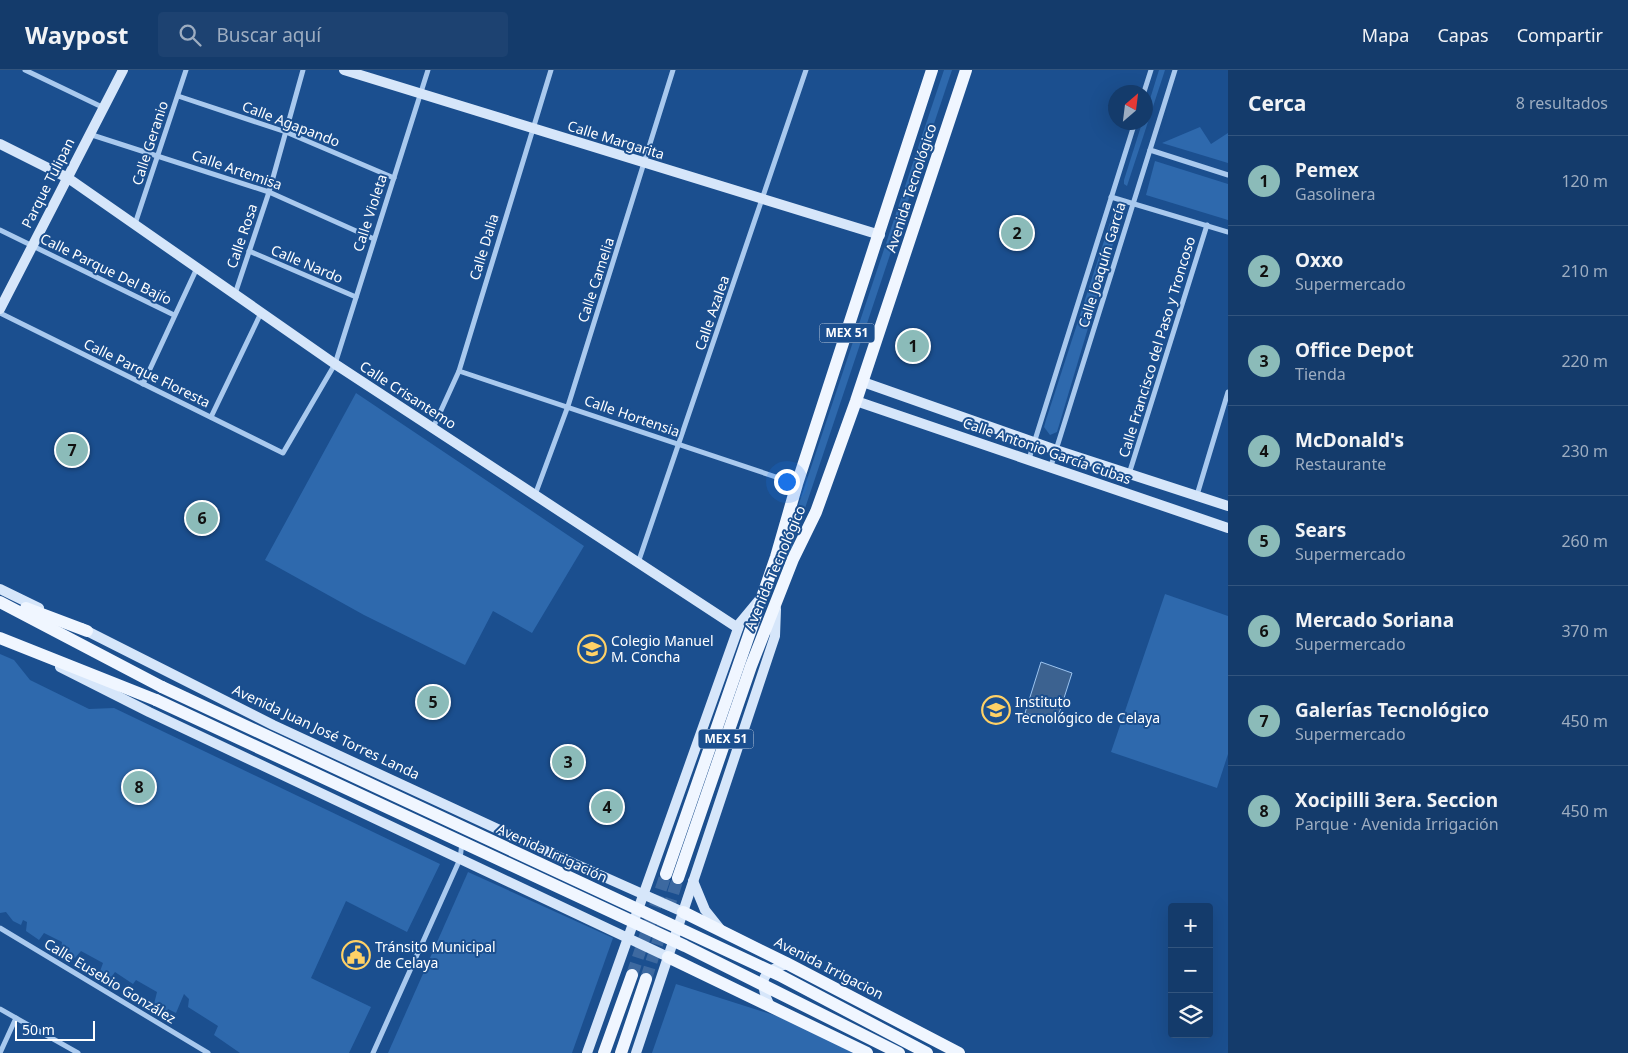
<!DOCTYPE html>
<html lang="es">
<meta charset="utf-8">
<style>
body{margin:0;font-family:"Noto Sans",sans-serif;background:#1d4271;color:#f1f3f6}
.controls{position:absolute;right:15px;bottom:15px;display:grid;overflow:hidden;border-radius:5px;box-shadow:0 5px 20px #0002}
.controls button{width:45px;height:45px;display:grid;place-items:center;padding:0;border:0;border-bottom:1px solid #33557e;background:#143b6b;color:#f1f3f6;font:25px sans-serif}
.compass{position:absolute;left:1108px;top:15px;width:45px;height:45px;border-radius:50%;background:#143b6b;box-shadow:0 5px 20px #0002;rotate:28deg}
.scale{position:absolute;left:15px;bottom:12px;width:80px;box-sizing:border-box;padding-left:5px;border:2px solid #fff;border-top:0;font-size:14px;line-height:18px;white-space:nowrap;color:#fff;-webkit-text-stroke:4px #1b4f8f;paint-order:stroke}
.you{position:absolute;left:786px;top:411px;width:18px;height:18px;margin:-12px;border:4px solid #fff;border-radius:50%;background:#1a73e8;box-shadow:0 0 0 8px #1a73e833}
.badge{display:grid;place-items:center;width:32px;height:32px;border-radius:50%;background:#8bbbb9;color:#111;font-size:16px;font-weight:700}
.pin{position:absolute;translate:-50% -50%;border:2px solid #fff;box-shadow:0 1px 5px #0006}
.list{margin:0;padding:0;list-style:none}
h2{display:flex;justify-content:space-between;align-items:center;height:65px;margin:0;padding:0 20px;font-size:21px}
h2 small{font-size:16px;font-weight:400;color:#9dadc1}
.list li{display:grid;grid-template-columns:32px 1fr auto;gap:15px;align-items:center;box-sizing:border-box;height:90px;padding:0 20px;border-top:1px solid #33557e}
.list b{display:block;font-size:19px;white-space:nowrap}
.list p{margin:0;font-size:16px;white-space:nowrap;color:#9dadc1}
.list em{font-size:16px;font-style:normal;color:#9dadc1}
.icon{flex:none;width:28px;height:28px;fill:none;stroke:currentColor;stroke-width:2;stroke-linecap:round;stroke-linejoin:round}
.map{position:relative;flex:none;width:1228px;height:983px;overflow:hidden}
header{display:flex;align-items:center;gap:30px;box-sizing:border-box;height:70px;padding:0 25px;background:#143b6b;border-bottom:1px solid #33557e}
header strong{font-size:24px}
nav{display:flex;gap:28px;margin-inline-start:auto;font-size:18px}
.search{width:350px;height:45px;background:#1d4271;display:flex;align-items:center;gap:12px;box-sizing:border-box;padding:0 18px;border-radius:5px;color:#9dadc1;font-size:19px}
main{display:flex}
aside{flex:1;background:#143b6b}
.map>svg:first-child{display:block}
.green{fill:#2e69ad}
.water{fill:#3c6290;stroke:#9cc4f0}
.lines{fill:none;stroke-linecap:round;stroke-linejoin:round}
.primary-tunnel{stroke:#3d69a0;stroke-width:12;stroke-dasharray:12 6;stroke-linecap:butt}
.street{stroke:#a9c9ee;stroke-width:5}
.secondary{stroke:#d6e6fa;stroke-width:10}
.primary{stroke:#f0f6ff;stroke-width:12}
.primary-bridge{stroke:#f0f6ff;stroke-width:12}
.labels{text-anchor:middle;stroke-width:4;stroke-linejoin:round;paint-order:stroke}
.shield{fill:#1b4f8f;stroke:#bbcadd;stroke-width:1}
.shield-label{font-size:12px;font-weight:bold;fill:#fff}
.street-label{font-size:14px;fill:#fff;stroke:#1b4f8f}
.poi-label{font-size:14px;fill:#fff;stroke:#1b4f8f;text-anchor:start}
</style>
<header>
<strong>Waypost</strong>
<div class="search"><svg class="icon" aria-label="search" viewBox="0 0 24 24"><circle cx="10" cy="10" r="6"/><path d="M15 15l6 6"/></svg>Buscar aquí</div>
<nav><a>Mapa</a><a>Capas</a><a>Compartir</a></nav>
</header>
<main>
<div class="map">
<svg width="1228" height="983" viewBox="0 0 1228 983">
<rect width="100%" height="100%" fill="#1b4f8f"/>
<g class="green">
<path d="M 944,0 L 952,0 L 788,489 L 781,487 Z"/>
<path d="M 1159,0 L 1165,0 L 1127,116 L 1124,114 L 1124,110 L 1142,53 L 1146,52 L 1146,42 Z"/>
<path d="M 1200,57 L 1211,74 L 1228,63 L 1228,93 L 1162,73 Z"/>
<path d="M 1155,91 L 1228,114 L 1228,150 L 1146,125 Z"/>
<path d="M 1115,137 L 1122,139 L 1122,144 L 1057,362 L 1050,365 L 1044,357 L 1046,350 Z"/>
<path d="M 356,323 L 584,476 L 532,563 L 493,541 L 465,595 L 364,545 L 265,490 Z"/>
<path d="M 1165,524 L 1228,546 L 1228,684 L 1217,718 L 1111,682 Z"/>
<path d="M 0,584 L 14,590 L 30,610 L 89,639 L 114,638 L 440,794 L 407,862 L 346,831 L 311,908 L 371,937 L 349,983 L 240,983 L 214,965 L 218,956 L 188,937 L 189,929 L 184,924 L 176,943 L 168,939 L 164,946 L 154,934 L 157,922 L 136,910 L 133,914 L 115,902 L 110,909 L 98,907 L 103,893 L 81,881 L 75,888 L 61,881 L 62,872 L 44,863 L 39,870 L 26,861 L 27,852 L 23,850 L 21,855 L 13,851 L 6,842 L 0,843 Z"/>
<path d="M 468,802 L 613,868 L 572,983 L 388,983 Z"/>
<path d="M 676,914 L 780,947 L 857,983 L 652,983 Z"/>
</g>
<path class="water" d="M 1041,592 L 1072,603 L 1056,653 L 1025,643 Z"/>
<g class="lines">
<g class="primary-tunnel">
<path d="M 632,905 L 666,804"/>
<path d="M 646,909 L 678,808"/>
</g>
<g class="street">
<path d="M 25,0 L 102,37"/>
<path d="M 1144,22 L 1151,0"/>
<path d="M 178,26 L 286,62 L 394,108"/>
<path d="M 89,64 L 269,122 L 374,169"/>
<path d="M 1150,80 L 1228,105"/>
<path d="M 1111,127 L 1228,162"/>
<path d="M 135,154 L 186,0"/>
<path d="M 0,160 L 174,245"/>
<path d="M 249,181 L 356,227"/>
<path d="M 235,224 L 269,122 L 303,0"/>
<path d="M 0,243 L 283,383 L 335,294 L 428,0"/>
<path d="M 459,301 L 797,414"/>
<path d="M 143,314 L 197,198"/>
<path d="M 211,347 L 261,243"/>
<path d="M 433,358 L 459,301 L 551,0"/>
<path d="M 1029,389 L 1135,52"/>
<path d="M 1051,396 L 1175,0"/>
<path d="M 1129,404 L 1207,155"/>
<path d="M 535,425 L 568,336 L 673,0"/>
<path d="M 1197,425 L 1228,322"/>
<path d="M 638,493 L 806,0"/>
<path d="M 0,858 L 208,983"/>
<path d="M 0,939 L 78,983"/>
<path d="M 0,983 L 16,948"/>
<path d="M 373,983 L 460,789 L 462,773"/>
</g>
<g class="secondary">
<path d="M 344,0 L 880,165"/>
<path d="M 0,74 L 68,108 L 335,294 L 738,558"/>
<path d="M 0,239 L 123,0"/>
<path d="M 863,312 L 1056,380 L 1228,436"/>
<path d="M 856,331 L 1228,458"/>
<path d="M 0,519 L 39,538"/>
<path d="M 81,558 L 273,655 L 519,769 L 683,842"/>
<path d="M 60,597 L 149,642 L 668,887"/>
<path d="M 693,811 L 705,840 L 721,860"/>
<path d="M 769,934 C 758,910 762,900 788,894"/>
<path d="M 587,983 L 740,553 L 760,529"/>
<path d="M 636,983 L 775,566 L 776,539"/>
</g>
<g class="primary">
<path d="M 0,532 L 162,617"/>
<path d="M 26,538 L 87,561"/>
<path d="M 0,568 L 156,630"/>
<path d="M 666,804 L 776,487 L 797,414 L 932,0"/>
<path d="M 678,808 L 751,596 L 793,489 L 816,442 L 856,331 L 966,0"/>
<path d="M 683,842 L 788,894 L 959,983"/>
<path d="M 668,887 L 867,983"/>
<path d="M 604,983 L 632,905"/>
<path d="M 621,983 L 646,909"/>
</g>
<g class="primary-bridge">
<path d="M 162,617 L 779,905 L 927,983"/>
<path d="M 156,630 L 685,876 L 899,983"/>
</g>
</g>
<defs>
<symbol id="school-ring" viewBox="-11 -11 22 22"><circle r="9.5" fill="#1b4f8f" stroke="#ffd166" stroke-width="1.5"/><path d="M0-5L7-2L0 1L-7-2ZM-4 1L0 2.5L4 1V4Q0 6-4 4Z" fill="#ffd166"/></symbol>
<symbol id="university-ring" viewBox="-11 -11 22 22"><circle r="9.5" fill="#1b4f8f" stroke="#ffd166" stroke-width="1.5"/><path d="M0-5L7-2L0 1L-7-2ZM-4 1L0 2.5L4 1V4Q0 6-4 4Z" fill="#ffd166"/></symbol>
<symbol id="civic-ring" viewBox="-11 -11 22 22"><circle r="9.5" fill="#1b4f8f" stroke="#ffd166" stroke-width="1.5"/><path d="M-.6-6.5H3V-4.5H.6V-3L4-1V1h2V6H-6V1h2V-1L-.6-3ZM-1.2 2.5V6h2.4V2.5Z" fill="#ffd166"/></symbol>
</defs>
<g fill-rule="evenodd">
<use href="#school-ring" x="576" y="563" width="32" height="32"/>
<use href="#university-ring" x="980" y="624" width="32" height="32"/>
<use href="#civic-ring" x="340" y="869" width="32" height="32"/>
</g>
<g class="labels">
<g class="shield">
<rect x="819.5" y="253.5" width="55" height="19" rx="4"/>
<rect x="698.5" y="659.5" width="55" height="19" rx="4"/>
</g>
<g class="shield-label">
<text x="847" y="267">MEX 51</text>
<text x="726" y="673">MEX 51</text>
</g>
<g class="street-label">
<text transform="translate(291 54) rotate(21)" y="5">Calle Agapando</text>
<text transform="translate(616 70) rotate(17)" y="5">Calle Margarita</text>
<text transform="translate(150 73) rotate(-72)" y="5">Calle Geranio</text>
<text transform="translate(237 100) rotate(19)" y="5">Calle Artemisa</text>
<text transform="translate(48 113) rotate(-63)" y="5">Parque Tulipan</text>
<text transform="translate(911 118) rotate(-72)" y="5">Avenida Tecnológico</text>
<text transform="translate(370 143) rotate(-72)" y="5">Calle Violeta</text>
<text transform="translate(242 166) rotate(-71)" y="5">Calle Rosa</text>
<text transform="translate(484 177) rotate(-73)" y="5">Calle Dalia</text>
<text transform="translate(307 194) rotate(23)" y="5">Calle Nardo</text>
<text transform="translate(1102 195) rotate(-73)" y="5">Calle Joaquín García</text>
<text transform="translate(106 199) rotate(26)" y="5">Calle Parque Del Bajío</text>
<text transform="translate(596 210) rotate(-72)" y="5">Calle Camelia</text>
<text transform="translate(712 243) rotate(-71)" y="5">Calle Azalea</text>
<text transform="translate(1157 277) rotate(-73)" y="5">Calle Francisco del Paso y Troncoso</text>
<text transform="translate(147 303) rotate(26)" y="5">Calle Parque Floresta</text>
<text transform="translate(408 325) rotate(33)" y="5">Calle Crisantemo</text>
<text transform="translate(632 346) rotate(19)" y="5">Calle Hortensia</text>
<text transform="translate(1047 381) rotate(19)" y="5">Calle Antonio García Cubas</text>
<text transform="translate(775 498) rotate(-67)" y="5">Avenida Tecnológico</text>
<text transform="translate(326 662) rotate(25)" y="5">Avenida Juan José Torres Landa</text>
<text transform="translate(552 783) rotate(25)" y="5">Avenida Irrigación</text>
<text transform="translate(829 898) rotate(27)" y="5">Avenida Irrigacion</text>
<text transform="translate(110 911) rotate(31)" y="5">Calle Eusebio González</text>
</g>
<g class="poi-label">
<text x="611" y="576">Colegio Manuel<tspan x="611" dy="16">M. Concha</tspan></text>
<text x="1015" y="637">Instituto<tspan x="1015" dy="16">Tecnológico de Celaya</tspan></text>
<text x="375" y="882">Tránsito Municipal<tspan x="375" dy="16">de Celaya</tspan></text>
</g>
</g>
</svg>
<div class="controls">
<button>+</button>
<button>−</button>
<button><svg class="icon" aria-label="layers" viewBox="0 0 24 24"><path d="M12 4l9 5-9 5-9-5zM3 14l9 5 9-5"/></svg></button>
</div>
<svg class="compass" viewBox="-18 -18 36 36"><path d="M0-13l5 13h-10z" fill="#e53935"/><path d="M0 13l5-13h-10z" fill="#9dadc1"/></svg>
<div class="scale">50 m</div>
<div class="you"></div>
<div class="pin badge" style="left:913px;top:276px">1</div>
<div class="pin badge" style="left:1017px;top:163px">2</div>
<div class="pin badge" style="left:568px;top:692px">3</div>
<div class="pin badge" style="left:607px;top:737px">4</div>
<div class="pin badge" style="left:433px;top:632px">5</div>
<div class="pin badge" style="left:202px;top:448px">6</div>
<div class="pin badge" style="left:72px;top:380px">7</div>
<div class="pin badge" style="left:139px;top:717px">8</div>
</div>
<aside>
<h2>Cerca<small>8 resultados</small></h2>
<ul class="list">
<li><span class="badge">1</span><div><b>Pemex</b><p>Gasolinera</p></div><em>120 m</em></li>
<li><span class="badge">2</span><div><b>Oxxo</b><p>Supermercado</p></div><em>210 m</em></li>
<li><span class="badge">3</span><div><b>Office Depot</b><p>Tienda</p></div><em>220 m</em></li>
<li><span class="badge">4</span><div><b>McDonald's</b><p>Restaurante</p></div><em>230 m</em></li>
<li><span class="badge">5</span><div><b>Sears</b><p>Supermercado</p></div><em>260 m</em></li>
<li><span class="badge">6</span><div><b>Mercado Soriana</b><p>Supermercado</p></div><em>370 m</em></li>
<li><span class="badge">7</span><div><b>Galerías Tecnológico</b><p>Supermercado</p></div><em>450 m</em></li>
<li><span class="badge">8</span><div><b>Xocipilli 3era. Seccion</b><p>Parque · Avenida Irrigación</p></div><em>450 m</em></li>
</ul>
</aside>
</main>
